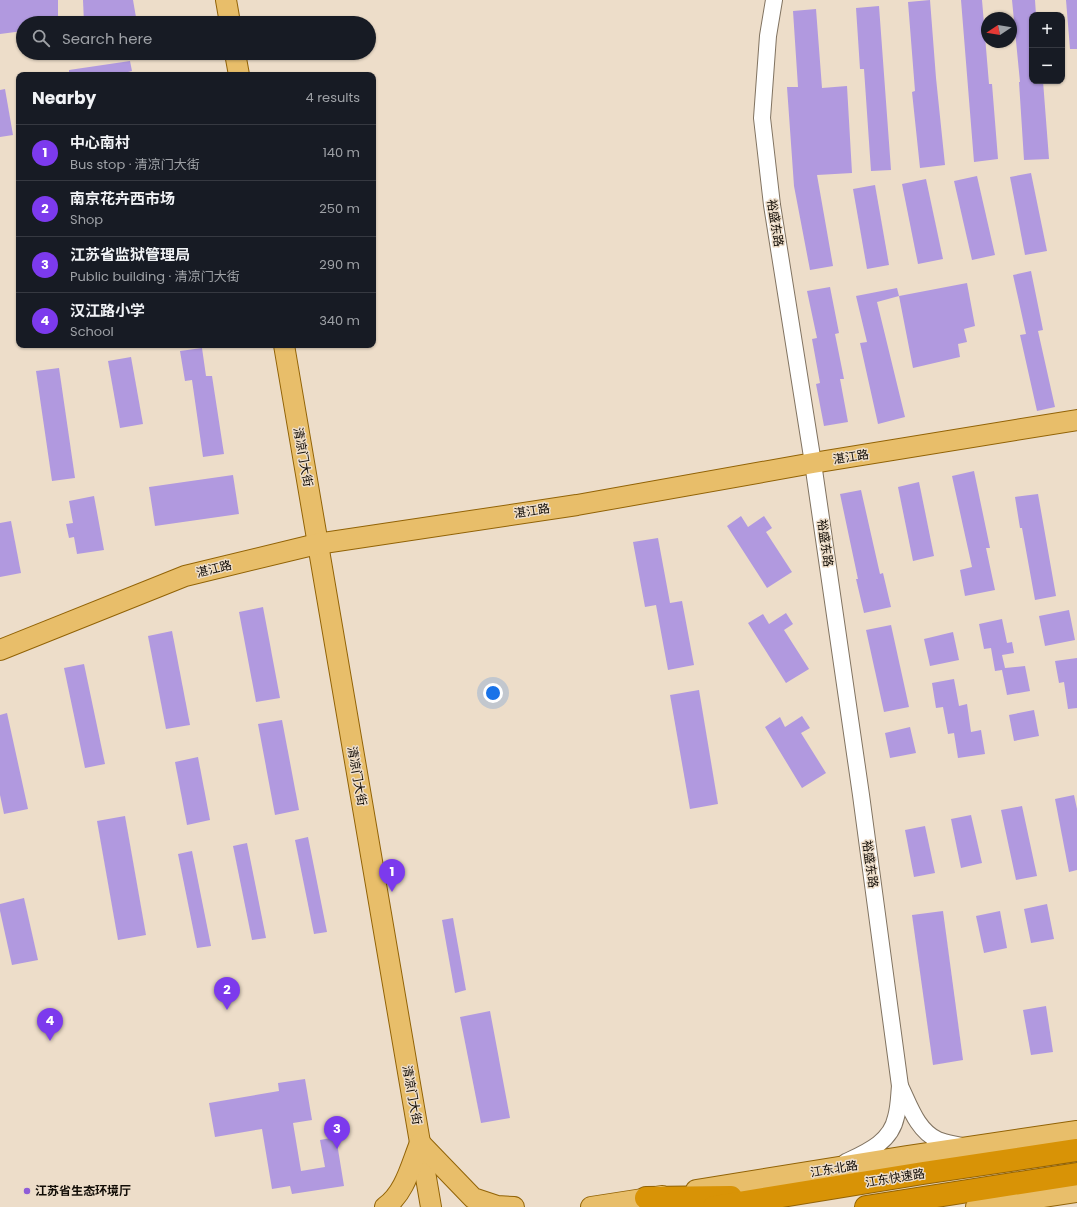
<!DOCTYPE html>
<meta charset="utf-8">
<style>
body{margin:0;font-family:Poppins,"Noto Sans SC",sans-serif;background:#242831;color:#f1f3f6}
.controls{position:absolute;right:12px;top:12px;display:grid;overflow:hidden;border-radius:8px;box-shadow:0 1px 3px #0004}
.controls button{width:36px;height:36px;display:grid;place-items:center;padding:0;border:0;border-bottom:1px solid #363941;background:#171b24;color:#f1f3f6;font:20px sans-serif}
.compass{position:absolute;left:981px;top:12px;width:36px;height:36px;border-radius:50%;background:#171b24;box-shadow:0 1px 3px #0004;rotate:258deg}
.you{position:absolute;left:493px;top:693px;width:14px;height:14px;margin:-10px;border:3px solid #fff;border-radius:50%;background:#1a73e8;box-shadow:0 0 0 6px #1a73e833}
.badge{display:grid;place-items:center;width:26px;height:26px;border-radius:50%;background:#7c3aed;color:#fff;font-size:13px;font-weight:700}
.pin{position:absolute;translate:-50% -33px;filter:drop-shadow(0 1px 2px #0008)}
.pin::after{content:'';position:absolute;top:21px;width:14px;height:12px;background:inherit;clip-path:polygon(0 0,100% 0,50% 100%)}
.list{margin:0;padding:0;list-style:none}
h2{display:flex;justify-content:space-between;align-items:center;height:52px;margin:0;padding:0 16px;font-size:17px}
h2 small{font-size:13px;font-weight:400;color:#9ea1a6}
.list li{display:grid;grid-template-columns:26px 1fr auto;gap:12px;align-items:center;box-sizing:border-box;height:56px;padding:0 16px;border-top:1px solid #363941}
.list b{display:block;font-size:15px;white-space:nowrap}
.list p{margin:0;font-size:13px;white-space:nowrap;color:#9ea1a6}
.list em{font-size:13px;font-style:normal;color:#9ea1a6}
.icon{flex:none;width:22px;height:22px;fill:none;stroke:currentColor;stroke-width:2;stroke-linecap:round;stroke-linejoin:round}
.map{position:relative;flex:none;width:1077px;height:1207px;overflow:hidden}
.search{position:absolute;background:#171b24;box-shadow:0 1px 3px #0004;left:16px;top:16px;width:360px;height:44px;display:flex;align-items:center;gap:10px;box-sizing:border-box;padding:0 14px;border-radius:22px;color:#9ea1a6;font-size:15px}
.panel{position:absolute;background:#171b24;box-shadow:0 1px 3px #0004;left:16px;top:72px;width:360px;height:276px;border-radius:8px}
.map>svg:first-child{display:block}
.building{fill:#b199df}
.lines{fill:none;stroke-linecap:round;stroke-linejoin:round}
.minor-casing{stroke:#817361;stroke-width:18}
.major-casing{stroke:#926306;stroke-width:22}
.highway-casing{stroke:#926306;stroke-width:24}
.minor{stroke:#fff;stroke-width:16}
.major{stroke:#e8be6a;stroke-width:20}
.highway{stroke:#d89306;stroke-width:22}
.poi-dot{fill:#8f5dd7;stroke:#edddc9;stroke-width:1.5}
.labels{text-anchor:middle;stroke-width:3;stroke-linejoin:round;paint-order:stroke}
.street-label{font-size:12px;fill:#100b05;stroke:#edddc9}
.poi-label{font-size:12px;font-weight:bold;fill:#100b05;stroke:#edddc9;text-anchor:start}
</style>
<div class="map">
<svg width="1077" height="1207" viewBox="0 0 1077 1207">
<rect width="100%" height="100%" fill="#edddc9"/>
<g class="building">
<path d="M 0,0 L 58,0 L 58,23 L 23,23 L 23,31 L 0,34 Z"/>
<path d="M 83,0 L 133,0 L 137,23 L 84,23 Z"/>
<path d="M 930,0 L 936,78 L 945,165 L 920,168 L 912,92 L 915,91 L 908,2 Z"/>
<path d="M 961,0 L 982,0 L 989,84 L 992,84 L 998,159 L 974,162 Z"/>
<path d="M 1012,0 L 1035,0 L 1036,15 L 1032,15 L 1032,81 L 1043,81 L 1049,159 L 1024,160 L 1019,82 L 1020,82 Z"/>
<path d="M 1066,0 L 1077,0 L 1077,49 L 1070,49 Z"/>
<path d="M 879,6 L 891,170 L 871,171 L 864,69 L 860,69 L 856,8 Z"/>
<path d="M 816,9 L 822,88 L 847,86 L 852,173 L 817,175 L 833,266 L 810,270 L 794,186 L 787,87 L 798,87 L 793,11 Z"/>
<path d="M 130,61 L 132,71 L 128,72 L 128,75 L 69,75 L 69,70 Z"/>
<path d="M 5,89 L 13,135 L 0,137 L 0,90 Z"/>
<path d="M 1031,173 L 1047,251 L 1025,255 L 1010,177 Z"/>
<path d="M 977,176 L 995,255 L 972,260 L 954,181 Z"/>
<path d="M 926,179 L 943,259 L 918,264 L 902,184 Z"/>
<path d="M 875,185 L 889,265 L 867,269 L 853,189 Z"/>
<path d="M 1031,271 L 1043,330 L 1038,331 L 1055,407 L 1037,411 L 1020,335 L 1026,334 L 1013,275 Z"/>
<path d="M 967,283 L 975,326 L 964,329 L 967,342 L 958,344 L 960,357 L 913,368 L 899,296 Z"/>
<path d="M 830,287 L 839,333 L 835,334 L 844,379 L 840,379 L 848,422 L 824,426 L 816,384 L 820,383 L 812,339 L 817,338 L 807,291 Z"/>
<path d="M 897,288 L 899,296 L 877,302 L 905,417 L 878,424 L 860,343 L 867,342 L 856,296 Z"/>
<path d="M 202,348 L 206,376 L 212,376 L 224,454 L 203,457 L 192,380 L 185,381 L 180,351 Z"/>
<path d="M 131,357 L 143,424 L 120,428 L 108,361 Z"/>
<path d="M 59,368 L 75,478 L 52,481 L 36,371 Z"/>
<path d="M 974,471 L 990,548 L 986,548 L 995,590 L 965,596 L 960,570 L 972,567 L 952,476 Z"/>
<path d="M 233,475 L 239,514 L 155,526 L 149,487 Z"/>
<path d="M 919,482 L 934,556 L 913,561 L 898,487 Z"/>
<path d="M 861,490 L 880,574 L 883,573 L 891,607 L 864,613 L 856,579 L 858,579 L 840,494 Z"/>
<path d="M 1038,494 L 1056,596 L 1035,600 L 1022,528 L 1020,528 L 1015,497 Z"/>
<path d="M 94,496 L 104,550 L 77,554 L 74,537 L 69,538 L 66,524 L 73,523 L 69,501 Z"/>
<path d="M 741,516 L 748,527 L 764,516 L 772,528 L 766,532 L 792,572 L 767,588 L 727,526 Z"/>
<path d="M 11,521 L 21,573 L 0,577 L 0,523 Z"/>
<path d="M 658,538 L 670,603 L 682,601 L 694,665 L 668,670 L 656,605 L 645,607 L 633,542 Z"/>
<path d="M 263,607 L 280,698 L 256,702 L 239,612 Z"/>
<path d="M 1069,610 L 1075,640 L 1045,646 L 1039,616 Z"/>
<path d="M 786,613 L 793,624 L 784,630 L 809,669 L 786,683 L 748,623 L 763,614 L 769,624 Z"/>
<path d="M 1002,619 L 1007,643 L 1012,642 L 1014,653 L 1002,655 L 1005,668 L 1025,666 L 1030,691 L 1007,695 L 1002,670 L 995,671 L 991,648 L 984,649 L 979,624 Z"/>
<path d="M 891,625 L 909,707 L 884,712 L 866,630 Z"/>
<path d="M 172,631 L 190,725 L 166,729 L 148,636 Z"/>
<path d="M 953,632 L 959,660 L 930,666 L 924,639 Z"/>
<path d="M 1077,658 L 1077,708 L 1068,709 L 1064,682 L 1059,683 L 1055,661 Z"/>
<path d="M 84,664 L 105,764 L 85,768 L 64,668 Z"/>
<path d="M 954,679 L 959,706 L 967,704 L 971,732 L 981,730 L 985,754 L 958,758 L 954,733 L 948,734 L 943,707 L 936,708 L 932,683 Z"/>
<path d="M 699,690 L 718,804 L 690,809 L 670,695 Z"/>
<path d="M 1034,710 L 1039,736 L 1014,741 L 1009,715 Z"/>
<path d="M 7,713 L 28,809 L 4,814 L 0,795 L 0,715 Z"/>
<path d="M 802,716 L 810,728 L 801,733 L 826,773 L 802,788 L 765,727 L 780,717 L 785,727 Z"/>
<path d="M 282,720 L 299,810 L 275,815 L 258,724 Z"/>
<path d="M 910,727 L 916,753 L 890,758 L 885,733 Z"/>
<path d="M 198,757 L 210,820 L 187,825 L 175,762 Z"/>
<path d="M 1074,795 L 1077,809 L 1077,870 L 1069,872 L 1055,799 Z"/>
<path d="M 1022,806 L 1037,876 L 1016,880 L 1001,810 Z"/>
<path d="M 971,815 L 982,863 L 961,868 L 951,819 Z"/>
<path d="M 125,816 L 146,935 L 118,940 L 97,821 Z"/>
<path d="M 925,826 L 935,873 L 914,877 L 905,830 Z"/>
<path d="M 308,837 L 327,932 L 314,934 L 295,840 Z"/>
<path d="M 247,843 L 266,938 L 252,940 L 233,846 Z"/>
<path d="M 192,851 L 211,946 L 197,948 L 178,854 Z"/>
<path d="M 24,898 L 38,960 L 12,965 L 0,911 L 0,904 Z"/>
<path d="M 1047,904 L 1054,939 L 1031,943 L 1024,909 Z"/>
<path d="M 943,911 L 963,1060 L 933,1065 L 912,915 Z"/>
<path d="M 1000,911 L 1007,948 L 984,953 L 976,916 Z"/>
<path d="M 453,918 L 466,990 L 455,993 L 442,920 Z"/>
<path d="M 1046,1006 L 1053,1052 L 1031,1055 L 1023,1010 Z"/>
<path d="M 490,1011 L 510,1118 L 481,1123 L 460,1017 Z"/>
<path d="M 305,1079 L 312,1120 L 293,1123 L 301,1171 L 325,1167 L 320,1140 L 336,1137 L 344,1186 L 292,1194 L 290,1186 L 272,1189 L 262,1129 L 215,1137 L 209,1103 L 279,1091 L 278,1083 Z"/>
</g>
<g class="lines">
<defs>
<g id="minor">
<path d="M 774,0 L 768,36 L 762,118 L 772,205 L 813,463 L 861,795 L 900,1086 C 899,1096 899,1107 896,1117 C 891,1142 867,1152 846,1162"/>
<path d="M 900,1086 C 909,1104 917,1131 938,1140 C 945,1143 954,1144 962,1146"/>
</g>
<g id="major">
<path d="M 226,0 L 230,23"/>
<path d="M 235,53 L 239,75"/>
<path d="M 284,345 L 431,1207"/>
<path d="M 0,650 L 185,576 L 317,544 L 577,505 L 813,463 L 1077,420"/>
<path d="M 696,1190 L 907,1156 L 1077,1131"/>
<path d="M 385,1207 C 405,1193 411,1165 420,1143 L 473,1198 L 497,1206 L 514,1207"/>
<path d="M 591,1207 L 662,1196"/>
<path d="M 976,1207 L 1077,1192"/>
</g>
<g id="highway">
<path d="M 646,1198 L 731,1197"/>
<path d="M 714,1207 L 923,1173 L 1077,1150"/>
<path d="M 866,1207 L 1077,1174"/>
</g>
</defs>
<use href="#minor" class="minor-casing"/>
<use href="#major" class="major-casing"/>
<use href="#highway" class="highway-casing"/>
<use href="#minor" class="minor"/>
<use href="#major" class="major"/>
<use href="#highway" class="highway"/>
</g>
<circle class="poi-dot" cx="27" cy="1191" r="4"/>
<g class="labels">
<g class="street-label">
<text transform="translate(775 223) rotate(81)" y="4">裕盛东路</text>
<text transform="translate(303 457) rotate(80)" y="4">清凉门大街</text>
<text transform="translate(851 457) rotate(-9)" y="4">湛江路</text>
<text transform="translate(532 511) rotate(-9)" y="4">湛江路</text>
<text transform="translate(825 543) rotate(82)" y="4">裕盛东路</text>
<text transform="translate(214 569) rotate(-14)" y="4">湛江路</text>
<text transform="translate(357 776) rotate(80)" y="4">清凉门大街</text>
<text transform="translate(870 864) rotate(82)" y="4">裕盛东路</text>
<text transform="translate(412 1095) rotate(80)" y="4">清凉门大街</text>
<text transform="translate(834 1169) rotate(-9)" y="4">江东北路</text>
<text transform="translate(895 1178) rotate(-9)" y="4">江东快速路</text>
</g>
<g class="poi-label">
<text x="35" y="1195">江苏省生态环境厅</text>
</g>
</g>
</svg>
<div class="controls">
<button>+</button>
<button>−</button>
</div>
<svg class="compass" viewBox="-18 -18 36 36"><path d="M0-13l5 13h-10z" fill="#e53935"/><path d="M0 13l5-13h-10z" fill="#9ea1a6"/></svg>
<div class="you"></div>
<div class="pin badge" style="left:392px;top:892px">1</div>
<div class="pin badge" style="left:227px;top:1010px">2</div>
<div class="pin badge" style="left:337px;top:1149px">3</div>
<div class="pin badge" style="left:50px;top:1041px">4</div>
<div class="search"><svg class="icon" aria-label="search" viewBox="0 0 24 24"><circle cx="10" cy="10" r="6"/><path d="M15 15l6 6"/></svg>Search here</div>
<section class="panel">
<h2>Nearby<small>4 results</small></h2>
<ul class="list">
<li><span class="badge">1</span><div><b>中心南村</b><p>Bus stop · 清凉门大街</p></div><em>140 m</em></li>
<li><span class="badge">2</span><div><b>南京花卉西市场</b><p>Shop</p></div><em>250 m</em></li>
<li><span class="badge">3</span><div><b>江苏省监狱管理局</b><p>Public building · 清凉门大街</p></div><em>290 m</em></li>
<li><span class="badge">4</span><div><b>汉江路小学</b><p>School</p></div><em>340 m</em></li>
</ul>
</section>
</div>
